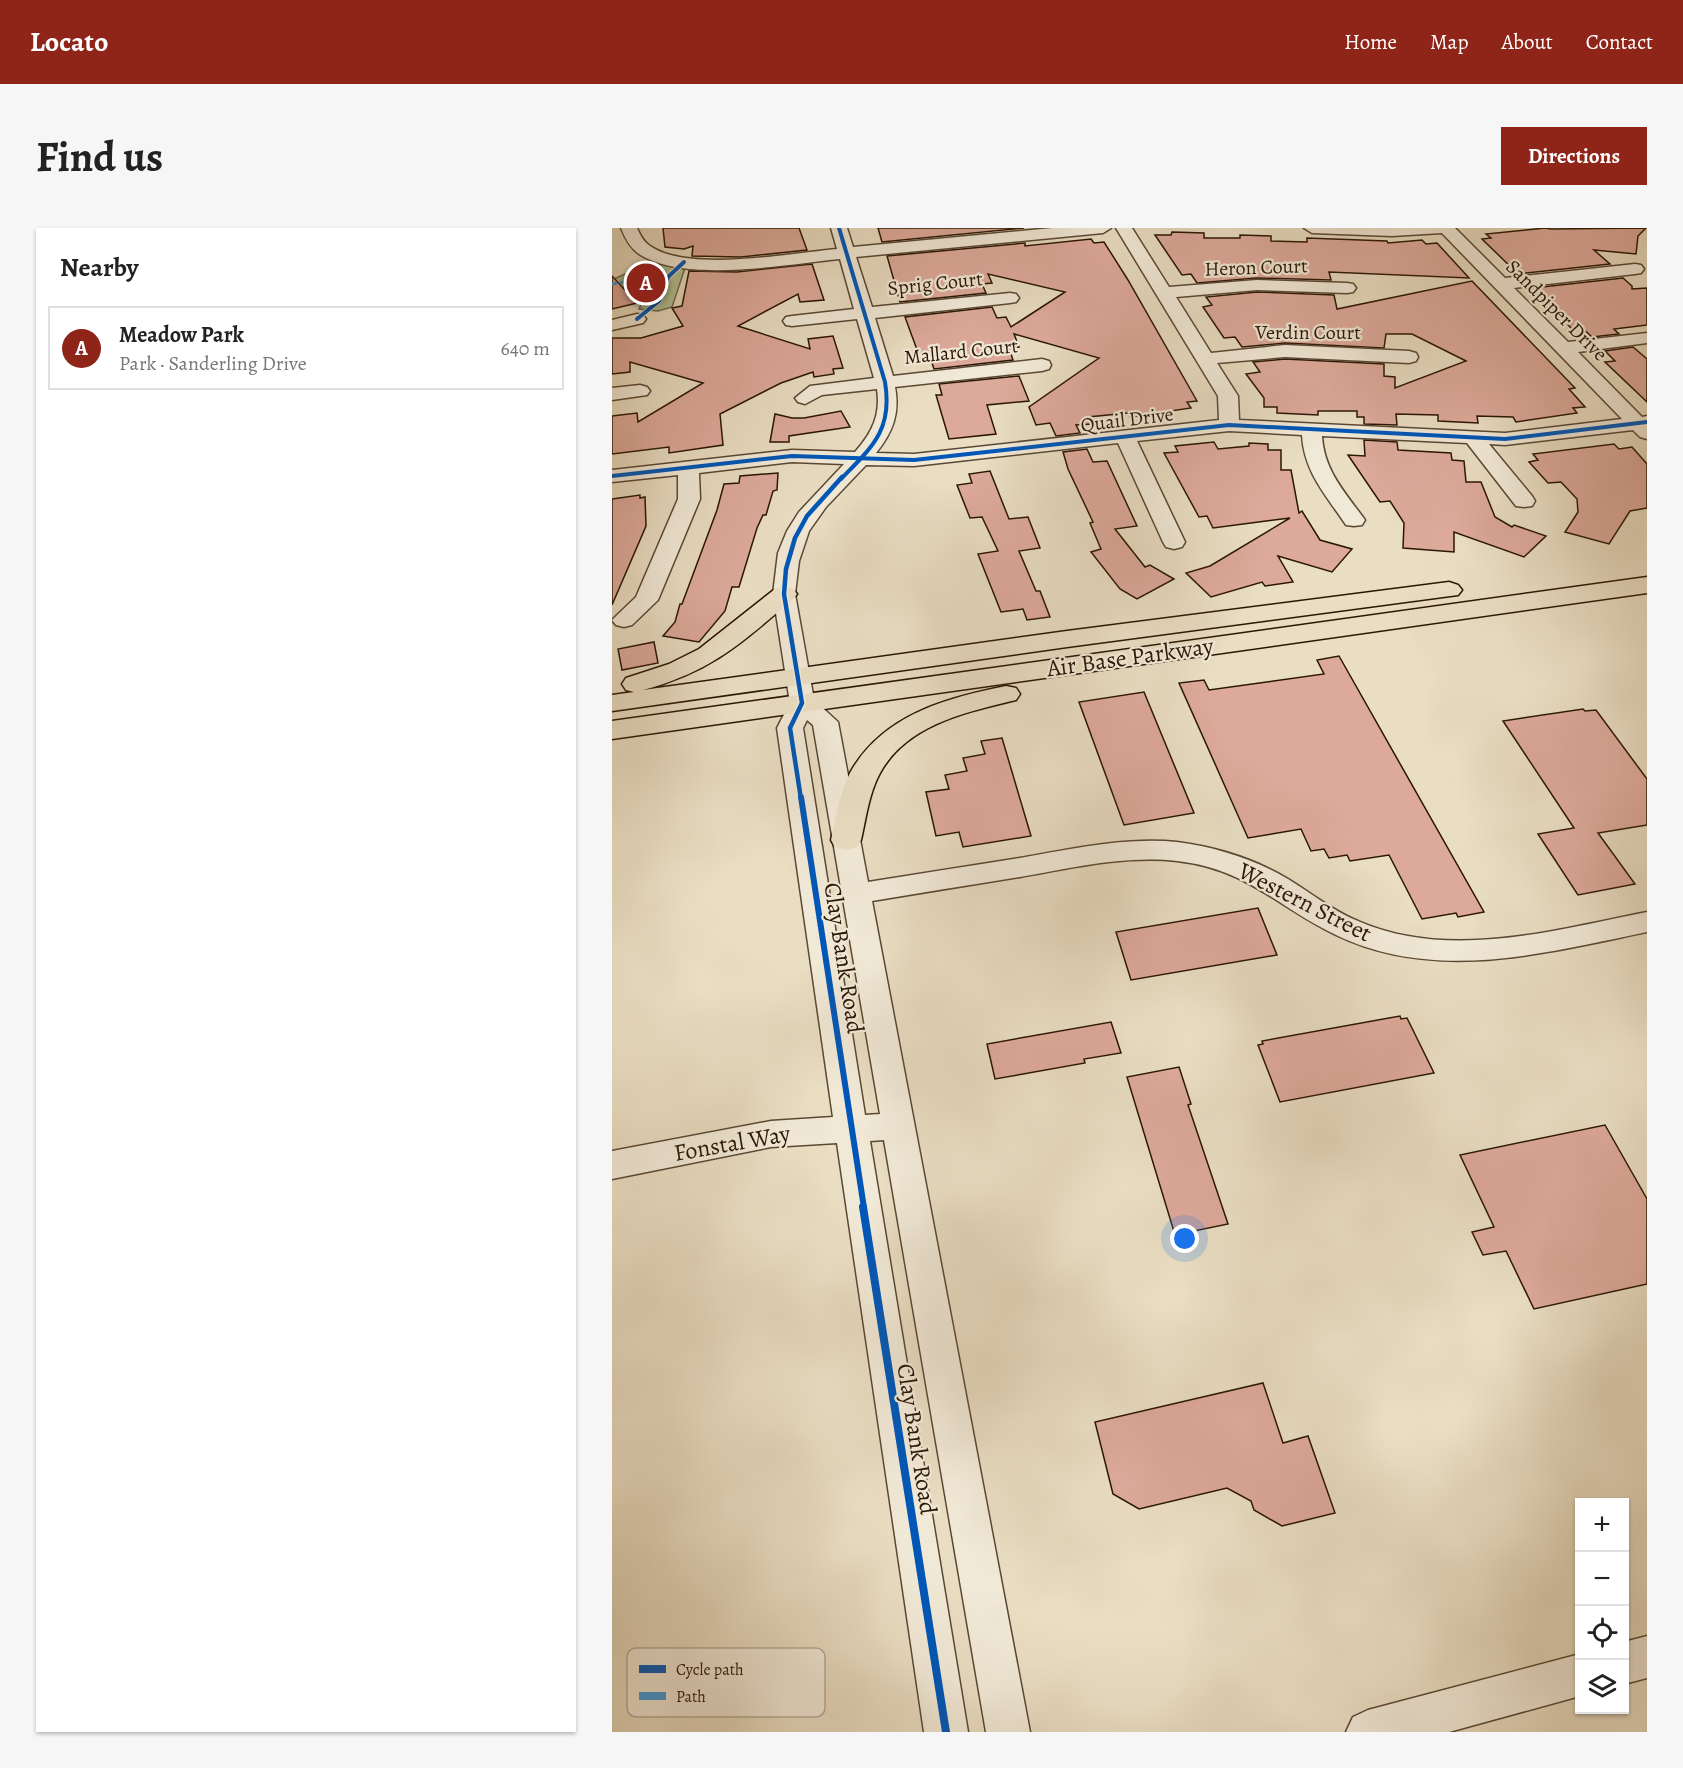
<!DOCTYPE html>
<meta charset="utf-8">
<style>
body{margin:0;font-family:Alegreya,serif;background:#f6f6f6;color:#222}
.controls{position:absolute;right:18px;bottom:18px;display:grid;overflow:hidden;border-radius:0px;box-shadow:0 2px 4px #0004}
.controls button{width:54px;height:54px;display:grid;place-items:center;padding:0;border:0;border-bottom:2px solid #e0e0e0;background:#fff;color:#222;font:30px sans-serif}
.you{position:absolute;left:573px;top:1011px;width:21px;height:21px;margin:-15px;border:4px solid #fff;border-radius:50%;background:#1a73e8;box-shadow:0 0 0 9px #1a73e833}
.badge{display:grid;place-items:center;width:39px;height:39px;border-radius:50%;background:#8f2418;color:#fff;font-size:20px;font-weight:700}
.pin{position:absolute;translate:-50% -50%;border:3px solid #fff;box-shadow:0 2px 6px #0006}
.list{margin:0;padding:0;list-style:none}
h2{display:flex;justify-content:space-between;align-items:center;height:78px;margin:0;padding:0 24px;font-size:26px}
h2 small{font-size:20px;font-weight:400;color:#767676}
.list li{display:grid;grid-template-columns:39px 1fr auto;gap:18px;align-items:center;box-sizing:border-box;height:84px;margin:0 12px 12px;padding:0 12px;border:2px solid #e0e0e0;border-radius:0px}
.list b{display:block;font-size:22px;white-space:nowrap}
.list p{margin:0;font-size:20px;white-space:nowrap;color:#767676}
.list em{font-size:20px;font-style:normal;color:#767676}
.icon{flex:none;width:33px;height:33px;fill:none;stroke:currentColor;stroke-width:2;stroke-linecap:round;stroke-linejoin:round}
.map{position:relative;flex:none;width:1035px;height:1504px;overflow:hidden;border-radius:0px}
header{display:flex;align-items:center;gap:36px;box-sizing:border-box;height:84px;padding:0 30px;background:#8f2418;color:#fff}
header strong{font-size:28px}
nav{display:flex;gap:33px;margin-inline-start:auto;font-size:21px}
.intro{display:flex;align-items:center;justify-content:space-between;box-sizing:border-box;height:144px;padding:0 36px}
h1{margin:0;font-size:42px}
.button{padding:15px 27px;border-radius:0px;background:#8f2418;color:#fff;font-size:21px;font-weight:700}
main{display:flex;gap:36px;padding:0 36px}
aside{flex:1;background:#fff;border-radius:0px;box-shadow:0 2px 4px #0004}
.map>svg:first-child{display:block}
.green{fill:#b3c296;stroke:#6e6c4e;stroke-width:1.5}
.building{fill:#dda99a;stroke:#2a1605;stroke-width:1.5}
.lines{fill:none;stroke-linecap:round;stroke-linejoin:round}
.minor-casing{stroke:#5a4834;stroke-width:3}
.major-casing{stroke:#2a1605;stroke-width:3}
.minor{fill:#f1e9d7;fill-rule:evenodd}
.major{fill:#e9ddc2;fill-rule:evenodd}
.quiet{stroke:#3d9add;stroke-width:3;stroke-dasharray:5 3;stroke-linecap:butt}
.cycleway-far3-casing{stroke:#f1e9d7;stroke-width:6}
.cycleway-far2-casing{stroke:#f1e9d7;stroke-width:8}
.cycleway-far1-casing{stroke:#f1e9d7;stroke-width:10}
.cycleway-casing{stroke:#f1e9d7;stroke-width:11}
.cycleway-far3{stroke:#0057b8;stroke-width:4}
.cycleway-far2{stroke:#0057b8;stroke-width:4.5}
.cycleway-far1{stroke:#0057b8;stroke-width:6}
.cycleway{stroke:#0057b8;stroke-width:8}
.labels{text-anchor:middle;stroke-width:4.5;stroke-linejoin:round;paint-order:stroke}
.far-street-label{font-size:20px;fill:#2a1605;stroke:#f1e9d7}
.street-label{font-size:24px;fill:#2a1605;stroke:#f1e9d7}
.key{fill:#f1e9d7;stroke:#b5aa98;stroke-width:1.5}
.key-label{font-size:16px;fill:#2a1605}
</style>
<header>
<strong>Locato</strong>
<nav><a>Home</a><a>Map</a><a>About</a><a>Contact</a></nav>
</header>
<div class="intro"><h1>Find us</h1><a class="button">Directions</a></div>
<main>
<aside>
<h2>Nearby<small></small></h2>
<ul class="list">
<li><span class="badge">A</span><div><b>Meadow Park</b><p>Park · Sanderling Drive</p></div><em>640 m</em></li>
</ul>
</aside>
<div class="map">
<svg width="1035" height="1504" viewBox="0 0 1035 1504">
<rect width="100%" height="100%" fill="#e9ddc2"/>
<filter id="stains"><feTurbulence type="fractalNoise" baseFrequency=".00333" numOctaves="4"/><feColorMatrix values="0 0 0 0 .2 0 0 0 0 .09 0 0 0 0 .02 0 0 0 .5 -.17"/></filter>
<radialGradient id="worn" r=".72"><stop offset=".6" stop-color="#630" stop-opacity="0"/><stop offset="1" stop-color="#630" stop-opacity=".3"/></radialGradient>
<path class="green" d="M 39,34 L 73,40 L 60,79 L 46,83 L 27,81 L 35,60 L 0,63 L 2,51 Z"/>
<g class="building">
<path d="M 51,0 L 187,0 L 195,22 L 129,29 L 80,28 L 81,18 L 72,21 L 53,19 Z"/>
<path d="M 266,0 L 412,0 L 270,14 Z"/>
<path d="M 933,0 L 939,1 L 1034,0 L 1026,8 L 1024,26 L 982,22 L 998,36 L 906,46 L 870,11 L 879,10 L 874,6 Z"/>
<path d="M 560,4 L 592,5 L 592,10 L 628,10 L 628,7 L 659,8 L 659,13 L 695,14 L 695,10 L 775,13 L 776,15 L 810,12 L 814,16 L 825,15 L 857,50 L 717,44 L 719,52 L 645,50 L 585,55 L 579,46 L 570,47 L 543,7 L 559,7 Z"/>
<path d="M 479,11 L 482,15 L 492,14 L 516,52 L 585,173 L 575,174 L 579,180 L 518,189 L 516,185 L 476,189 L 479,196 L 464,197 L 468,205 L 444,208 L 438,195 L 424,197 L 417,179 L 487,130 L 402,106 L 407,119 L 397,120 L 401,132 L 322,141 L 318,129 L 308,130 L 293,89 L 380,79 L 385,90 L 394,89 L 399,99 L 453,64 L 376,46 L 380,55 L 370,56 L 374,65 L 288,74 L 275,28 L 413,15 L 413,18 Z"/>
<path d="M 200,36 L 212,72 L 188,74 L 186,66 L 126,98 L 198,121 L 196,111 L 221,108 L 231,140 L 221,141 L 222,146 L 202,149 L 201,144 L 169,155 L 108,186 L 111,217 L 57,225 L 57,219 L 0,226 L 0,188 L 25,185 L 26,194 L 91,155 L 18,134 L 18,144 L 0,146 L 0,110 L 29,110 L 71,98 L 60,80 L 70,78 L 77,43 L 125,44 Z"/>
<path d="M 0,48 L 25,75 L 0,81 Z"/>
<path d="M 1011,50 L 1020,58 L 1020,61 L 1035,60 L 1035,97 L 1002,101 L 1007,106 L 980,109 L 969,99 L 959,100 L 921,60 Z"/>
<path d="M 860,53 L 963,160 L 957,161 L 973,179 L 961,180 L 965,185 L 904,194 L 901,189 L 865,188 L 866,195 L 826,193 L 826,187 L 784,186 L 785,197 L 752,196 L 752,189 L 745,189 L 745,183 L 706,183 L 706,187 L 665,185 L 665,179 L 652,179 L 652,170 L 634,146 L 648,144 L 641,134 L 673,131 L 772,136 L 772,148 L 783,149 L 783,160 L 854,133 L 800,106 L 774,106 L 772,120 L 673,115 L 630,119 L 623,109 L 612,110 L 591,79 L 600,77 L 594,69 L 645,64 L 722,67 L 725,81 Z"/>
<path d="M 1021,119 L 1035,131 L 1035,174 L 993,134 L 1003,133 L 993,123 Z"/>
<path d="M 407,148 L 417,173 L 375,177 L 384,206 L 337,211 L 324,167 L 330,167 L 327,156 Z"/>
<path d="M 229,183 L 238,199 L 177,208 L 177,214 L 158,214 L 163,186 L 180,190 L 192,190 Z"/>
<path d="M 752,212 L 785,214 L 786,222 L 839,225 L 840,232 L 852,233 L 854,254 L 869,254 L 883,289 L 900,299 L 902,297 L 934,308 L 912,329 L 842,304 L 842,324 L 791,320 L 792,295 L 778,273 L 768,274 L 736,227 L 753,228 Z"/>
<path d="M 602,214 L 606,221 L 637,218 L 637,215 L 656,216 L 656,222 L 669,222 L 669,242 L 679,242 L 687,285 L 690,283 L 708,312 L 740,321 L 720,344 L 666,328 L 681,354 L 653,358 L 650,354 L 599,369 L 574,345 L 598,338 L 678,290 L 601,300 L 595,288 L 587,289 L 552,225 L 566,224 L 563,218 Z"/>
<path d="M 1002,216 L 1007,221 L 1020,219 L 1035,236 L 1035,280 L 1018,283 L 997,316 L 953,304 L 966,284 L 965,271 L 949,254 L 936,255 L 917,234 L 926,232 L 921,226 Z"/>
<path d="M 475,221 L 481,234 L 495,233 L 525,298 L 503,301 L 533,339 L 538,337 L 562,351 L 525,371 L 508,361 L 479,324 L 489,321 L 478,295 L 481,294 L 456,241 L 451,224 Z"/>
<path d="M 378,243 L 397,291 L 416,289 L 428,320 L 407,323 L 424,363 L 428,363 L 438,389 L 415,392 L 411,381 L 389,384 L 366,326 L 386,323 L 370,289 L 358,290 L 345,257 L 360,255 L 357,246 Z"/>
<path d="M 166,245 L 165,262 L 161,263 L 154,287 L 151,287 L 145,300 L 127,359 L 120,359 L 113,383 L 87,414 L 51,408 L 63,394 L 68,376 L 70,376 L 105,282 L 112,256 L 127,255 L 128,248 Z"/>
<path d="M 28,267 L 28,270 L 33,269 L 34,298 L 0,377 L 0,271 Z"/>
<path d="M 42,414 L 46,435 L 10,442 L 6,421 Z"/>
<path d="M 727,428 L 872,684 L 846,689 L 844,685 L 810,691 L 777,627 L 738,633 L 735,627 L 717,630 L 712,621 L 699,623 L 689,601 L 636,610 L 567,455 L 592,452 L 597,462 L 712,446 L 705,432 Z"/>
<path d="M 532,464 L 582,585 L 512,597 L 467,474 Z"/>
<path d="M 971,481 L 973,483 L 984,482 L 1035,551 L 1035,597 L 986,605 L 1023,656 L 966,667 L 926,606 L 962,600 L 891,493 Z"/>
<path d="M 390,510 L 419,608 L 351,619 L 347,604 L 324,608 L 314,564 L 337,561 L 333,547 L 355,543 L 351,530 L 373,526 L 369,513 Z"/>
<path d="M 646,680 L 665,727 L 519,752 L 504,704 Z"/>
<path d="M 788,788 L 789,791 L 795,790 L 822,845 L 668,874 L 646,817 L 651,816 L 650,813 Z"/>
<path d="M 499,794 L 509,825 L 472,831 L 473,835 L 383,851 L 375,816 Z"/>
<path d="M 567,839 L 579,876 L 576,877 L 616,996 L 563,1007 L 515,849 Z"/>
<path d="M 993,897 L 1035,971 L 1035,1056 L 922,1081 L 894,1023 L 871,1027 L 860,1004 L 882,999 L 848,927 Z"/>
<path d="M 651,1155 L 671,1215 L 696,1208 L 723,1285 L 670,1298 L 642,1282 L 639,1273 L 615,1260 L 527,1281 L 501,1266 L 483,1194 Z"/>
</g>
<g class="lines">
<defs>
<g id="minor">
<path d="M 9,0 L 25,0 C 28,7 32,14 38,18 C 77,45 179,25 225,21 L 219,0 L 235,0 L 241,19 L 440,0 L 499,0 L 491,5 L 244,29 L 260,79 L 398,65 L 404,66 L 407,70 L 404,74 L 398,75 L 263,90 L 281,148 L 430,131 L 437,133 L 439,137 L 437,141 L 430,143 L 283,159 C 288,185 281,204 264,225 L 302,226 L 607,192 L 606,168 L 504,0 L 520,0 L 557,59 L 645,52 L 735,55 L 741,56 L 744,60 L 741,64 L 735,65 L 645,62 L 564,69 L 599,125 L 673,117 L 797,123 L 804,125 L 806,129 L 804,133 L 797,135 L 673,129 L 605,135 L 626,168 L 627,192 L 893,205 L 1010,191 L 830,5 L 780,8 L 700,5 L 692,0 L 843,0 L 893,50 L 1023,36 L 1029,37 L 1032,41 L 1029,45 L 1023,46 L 902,60 L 956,114 L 1035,105 L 1035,115 L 966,124 L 1030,189 L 1035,188 L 1035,211 L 1028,209 L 1021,202 L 893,217 L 877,216 L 920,268 L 923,273 L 920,278 L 912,279 L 904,278 L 855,215 L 710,208 C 712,243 733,264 753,292 L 750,297 L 742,298 L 734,297 C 714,267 692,244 690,207 L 617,203 L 525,213 L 573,314 L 570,319 L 562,321 L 554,319 L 551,314 L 506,215 L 302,238 L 254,237 L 214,279 L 197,303 L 187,333 L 183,366 L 202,472 L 226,494 L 256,654 C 307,646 357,638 408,630 C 459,621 513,609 565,614 C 603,619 643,631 676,651 C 699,665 721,683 746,693 C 837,733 943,702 1035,684 L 1035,704 C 933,725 823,755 724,707 C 665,679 636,641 565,633 C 513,627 459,640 408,649 C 358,657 309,665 260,673 L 418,1504 L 374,1504 L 272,912 L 258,913 L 356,1504 L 312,1504 L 225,915 L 159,919 L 0,951 L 0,923 L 159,893 L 221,889 L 165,500 L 178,475 L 161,366 L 166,325 L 175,303 L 187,284 L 232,236 L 180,234 L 87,245 L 88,271 L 46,372 L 20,397 L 12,399 L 4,397 L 0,392 L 24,369 L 66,271 L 66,247 L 0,254 L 0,242 L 180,222 L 243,224 C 260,205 269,187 265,161 L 210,167 L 193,176 L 186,174 L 183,170 L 198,158 L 262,150 L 245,91 L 180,98 L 174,97 L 171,93 L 174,89 L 180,88 L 242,81 L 228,31 C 175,36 73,56 27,26 C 18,20 13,10 9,0 ZM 195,492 L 201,497 L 268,886 L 253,887 L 191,500 Z"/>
<path d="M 25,86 L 31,87 L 34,91 L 31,95 L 0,102 L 0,92 Z"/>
<path d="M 28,157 L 35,159 L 38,163 L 35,167 L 0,172 L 0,160 Z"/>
<path d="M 1035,1408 L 1035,1450 L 1012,1456 L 1012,1414 Z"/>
<path d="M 968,1426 L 968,1468 L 837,1504 L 734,1504 L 741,1489 L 756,1482 Z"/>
</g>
<g id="major">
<path d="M 1035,349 L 1035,365 L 0,511 L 0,493 Z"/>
<path d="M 837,354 L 846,357 L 850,362 L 846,367 L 455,419 L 0,483 L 0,467 L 22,464 L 14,462 L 10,456 L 14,450 L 57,436 L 87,421 L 163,361 L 172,358 L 181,361 L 185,366 L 181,371 C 128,416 100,443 31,462 L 455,403 Z"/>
<path d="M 394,458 L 404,460 L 408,466 L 404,472 C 355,484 295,496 268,545 C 257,565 254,590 249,612 L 245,619 L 234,622 L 223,619 L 219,612 C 224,590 227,566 238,545 C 270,487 334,470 394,458 Z"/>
</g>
</defs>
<use href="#minor" class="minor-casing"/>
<use href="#major" class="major-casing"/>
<use href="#minor" class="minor"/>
<use href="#major" class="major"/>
<path class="quiet" d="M 0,56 L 57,47"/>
<defs>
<g id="cycleway-far3">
<path d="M 227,0 L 273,154 C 281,202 260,219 229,251"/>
<path d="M 25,91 L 47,73 L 56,49 L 72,34"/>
<path d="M 0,248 L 180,228 L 302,232 L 617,197 L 893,211 L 1035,194"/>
</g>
<path id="cycleway-far2" d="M 189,571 L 178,500 L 190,475 L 172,366 L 174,341 L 183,310 L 195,288 L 230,249"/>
<path id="cycleway-far1" d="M 189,569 L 252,980"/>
<path id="cycleway" d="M 251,979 L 334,1504"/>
</defs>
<use href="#cycleway-far3" class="cycleway-far3-casing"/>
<use href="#cycleway-far2" class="cycleway-far2-casing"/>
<use href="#cycleway-far1" class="cycleway-far1-casing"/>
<use href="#cycleway" class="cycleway-casing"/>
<use href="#cycleway-far3" class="cycleway-far3"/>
<use href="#cycleway-far2" class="cycleway-far2"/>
<use href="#cycleway-far1" class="cycleway-far1"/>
<use href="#cycleway" class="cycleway"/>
</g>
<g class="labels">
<g class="far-street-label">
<text transform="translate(644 39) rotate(-2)" y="7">Heron Court</text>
<text transform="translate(323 55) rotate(-6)" y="7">Sprig Court</text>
<text transform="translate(945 82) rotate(45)" y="7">Sandpiper Drive</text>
<text x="696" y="111">Verdin Court</text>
<text transform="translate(349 123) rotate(-6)" y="7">Mallard Court</text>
<text transform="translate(515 191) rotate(-7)" y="7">Quail Drive</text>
</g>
<g class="street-label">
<text transform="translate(518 429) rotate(-8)" y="8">Air Base Parkway</text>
<text transform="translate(693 674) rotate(27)" y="8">Western Street</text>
<text transform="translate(232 730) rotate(81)" y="8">Clay Bank Road</text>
<text transform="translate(120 915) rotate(-10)" y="8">Fonstal Way</text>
<text transform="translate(305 1211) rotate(81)" y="8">Clay Bank Road</text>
</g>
</g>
<rect x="15" y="1420" width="198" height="69" rx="9" class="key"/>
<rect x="27" y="1437" width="27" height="8" fill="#0057b8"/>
<rect x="27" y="1464" width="27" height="8" fill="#3d9add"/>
<g class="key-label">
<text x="64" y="1447">Cycle path</text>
<text x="64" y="1474">Path</text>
</g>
<rect width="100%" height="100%" filter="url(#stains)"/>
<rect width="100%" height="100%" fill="url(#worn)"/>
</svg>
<div class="controls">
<button>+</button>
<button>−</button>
<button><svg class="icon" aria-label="locate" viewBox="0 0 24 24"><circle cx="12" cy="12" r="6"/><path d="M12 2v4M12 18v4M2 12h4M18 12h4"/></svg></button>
<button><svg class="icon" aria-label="layers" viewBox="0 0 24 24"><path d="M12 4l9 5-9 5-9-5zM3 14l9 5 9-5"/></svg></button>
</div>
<div class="you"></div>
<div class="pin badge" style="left:34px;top:55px">A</div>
</div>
</main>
